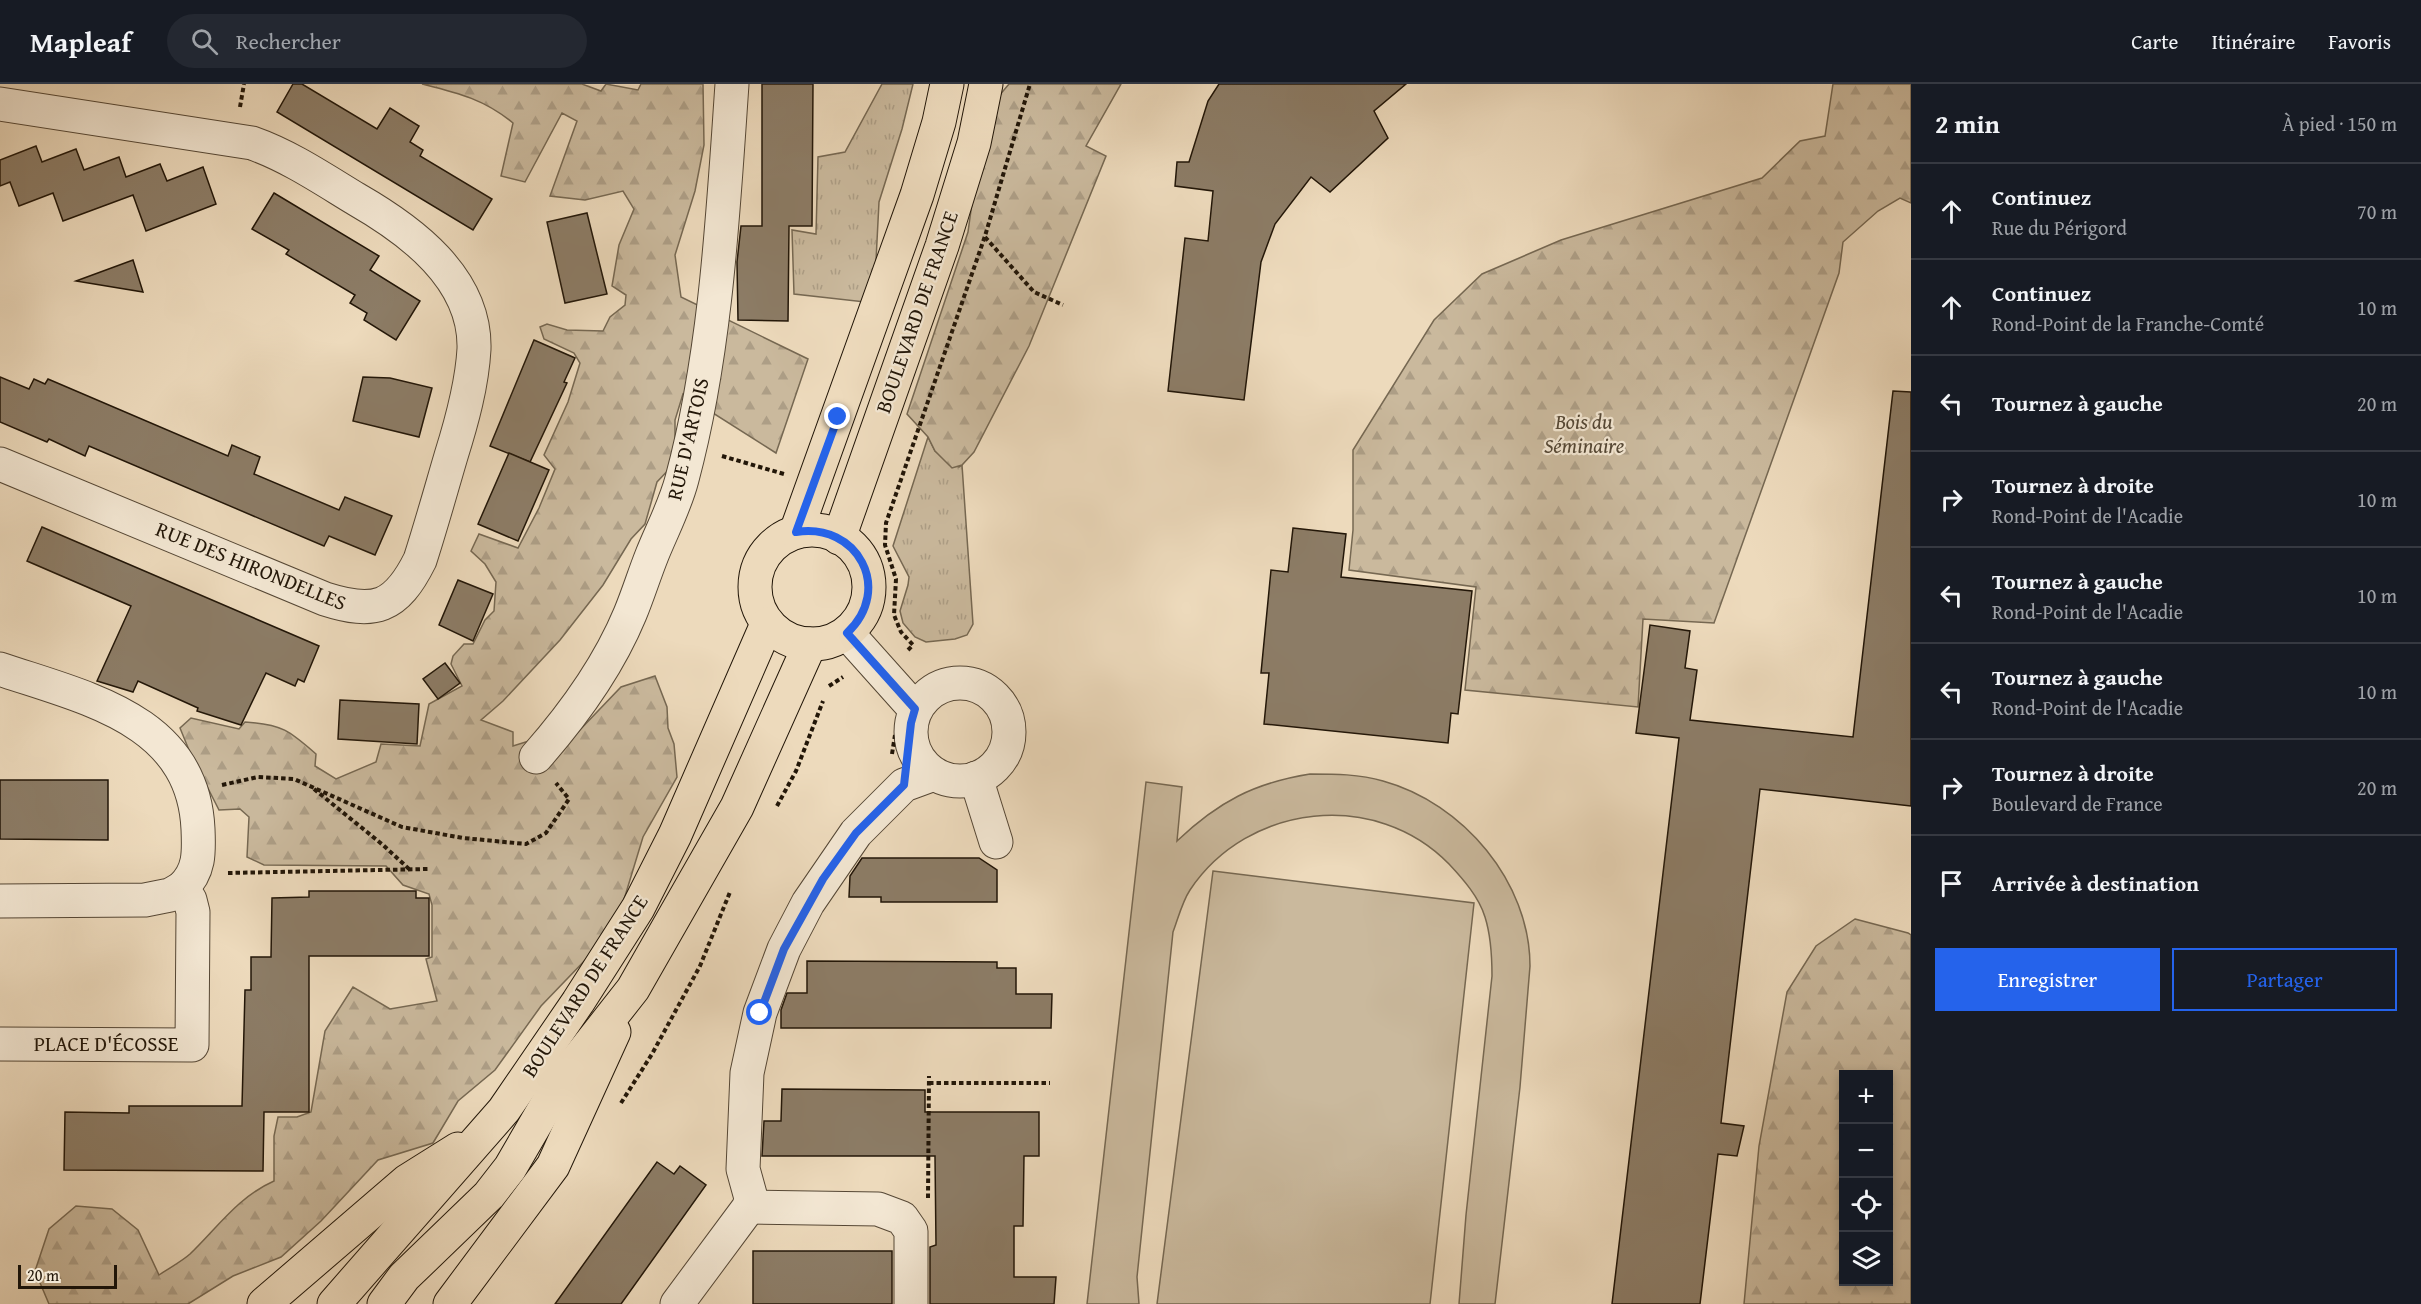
<!DOCTYPE html>
<html lang="fr">
<meta charset="utf-8">
<style>
body{margin:0;font-family:"Gentium Book Plus",serif;background:#242831;color:#f1f3f6}
.controls{position:absolute;right:18px;bottom:18px;display:grid;overflow:hidden;border-radius:0px;box-shadow:0 3px 9px #0003}
.controls button{width:54px;height:54px;display:grid;place-items:center;padding:0;border:0;border-bottom:2px solid #363941;background:#171b24;color:#f1f3f6;font:30px sans-serif}
.scale{position:absolute;left:18px;bottom:15px;width:99px;box-sizing:border-box;padding-left:6px;border:3px solid #221608;border-top:0;font-size:16px;line-height:21px;white-space:nowrap;color:#221608;-webkit-text-stroke:4px #f3e7d3;paint-order:stroke}
.stop{position:absolute;width:18px;height:18px;margin:-14px;border:4px solid #2563eb;border-radius:50%;background:#fff}
.stop.end{background:#2563eb;border-color:#fff;box-shadow:0 2px 6px #0008}
.list{margin:0;padding:0;list-style:none}
h2{display:flex;justify-content:space-between;align-items:center;height:78px;margin:0;padding:0 24px;font-size:26px}
h2 small{font-size:20px;font-weight:400;color:#9ea1a6}
.list li{display:grid;grid-template-columns:39px 1fr auto;gap:18px;align-items:center;box-sizing:border-box;height:96px;padding:0 24px;border-top:2px solid #363941}
.list b{display:block;font-size:22px;white-space:nowrap}
.list p{margin:0;font-size:20px;white-space:nowrap;color:#9ea1a6}
.list em{font-size:20px;font-style:normal;color:#9ea1a6}
.actions{display:flex;gap:12px;padding:18px 24px}
.actions a{flex:1;padding:14px 0;border:2px solid #2563eb;border-radius:0px;text-align:center;font-size:21px;color:#2563eb}
.actions .main{background:#2563eb;color:#fff}
.icon{flex:none;width:33px;height:33px;fill:none;stroke:currentColor;stroke-width:2;stroke-linecap:round;stroke-linejoin:round}
.map{position:relative;flex:none;width:1911px;height:1220px;overflow:hidden}
header{display:flex;align-items:center;gap:36px;box-sizing:border-box;height:84px;padding:0 30px;background:#171b24;border-bottom:2px solid #363941}
header strong{font-size:28px}
nav{display:flex;gap:33px;margin-inline-start:auto;font-size:21px}
.search{width:420px;height:54px;background:#242831;display:flex;align-items:center;gap:15px;box-sizing:border-box;padding:0 21px;border-radius:33px;color:#9ea1a6;font-size:22px}
main{display:flex}
aside{flex:1;background:#171b24}
.map>svg:first-child{display:block}
.grass{fill:url(#grass-tufts);stroke:#766852;stroke-width:1.5}
.forest{fill:url(#forest-firs);stroke:#766852;stroke-width:1.5;fill-rule:evenodd}
.garden{fill:#cab99d;stroke:#766852;stroke-width:1.5}
.building{fill:#8c7c66;stroke:#221608;stroke-width:1.5}
.lines{fill:none;stroke-linecap:round;stroke-linejoin:round}
.minor-casing{stroke:#554735;stroke-width:35}
.major-casing{stroke:#221608;stroke-width:35}
.path{stroke:#221608;stroke-width:4;stroke-dasharray:4.5 3;stroke-linecap:butt}
.minor{stroke:#f3e7d3;stroke-width:33}
.major{stroke:#eddabc;stroke-width:33}
.route{stroke:#2563eb;stroke-width:8}
.labels{text-anchor:middle;stroke-width:4.5;stroke-linejoin:round;paint-order:stroke}
.street-label{font-size:21px;fill:#221608;stroke:#f3e7d3}
.park-label{font-size:21px;font-style:italic;fill:#544735;stroke:#f3e7d3}
</style>
<header>
<strong>Mapleaf</strong>
<div class="search"><svg class="icon" aria-label="search" viewBox="0 0 24 24"><circle cx="10" cy="10" r="6"/><path d="M15 15l6 6"/></svg>Rechercher</div>
<nav><a>Carte</a><a>Itinéraire</a><a>Favoris</a></nav>
</header>
<main>
<div class="map">
<svg width="1911" height="1220" viewBox="0 0 1911 1220">
<defs>
<pattern id="grass-tufts" width="24" height="20" patternUnits="userSpaceOnUse" patternTransform="scale(1.5)"><rect width="24" height="20" fill="#cab99d"/><path d="M3 7l-1-3M5 7V3M7 7l1-3M15 17l-1-3M17 17v-4M19 17l1-3" fill="none" stroke="#ad9e86"/></pattern>
<pattern id="forest-firs" width="22" height="20" patternUnits="userSpaceOnUse" patternTransform="scale(1.5)"><rect width="22" height="20" fill="#cab99d"/><path d="M5 1l3.5 6h-7zM16 11l3.5 6h-7z" fill="#ad9e86"/></pattern>
</defs>
<rect width="100%" height="100%" fill="#eddabc"/>
<filter id="stains"><feTurbulence type="fractalNoise" baseFrequency=".00333" numOctaves="4"/><feColorMatrix values="0 0 0 0 .2 0 0 0 0 .09 0 0 0 0 .02 0 0 0 .5 -.17"/></filter>
<radialGradient id="worn" r=".72"><stop offset=".6" stop-color="#630" stop-opacity="0"/><stop offset="1" stop-color="#630" stop-opacity=".3"/></radialGradient>
<g class="grass">
<path d="M 882,0 L 913,0 L 902,45 L 879,118 L 875,196 L 865,218 L 794,210 L 792,146 L 816,150 L 818,73 L 845,68 Z"/>
<path d="M 928,353 L 935,367 L 959,383 L 962,381 L 973,540 L 967,551 L 955,555 L 926,558 L 915,553 L 903,539 L 900,527 L 908,501 L 909,493 L 893,462 Z"/>
</g>
<g class="forest">
<path d="M 422,0 L 582,0 L 601,7 L 606,0 L 638,6 L 641,0 L 703,0 L 704,61 L 695,107 L 675,171 L 681,213 L 808,275 L 776,369 L 683,310 L 675,336 L 675,379 L 657,398 L 645,440 L 631,455 L 603,501 L 560,556 L 503,617 L 481,636 L 513,648 L 513,662 L 532,656 L 574,652 L 621,603 L 655,592 L 667,623 L 668,644 L 674,660 L 677,693 L 643,753 L 615,845 L 541,922 L 495,986 L 458,1017 L 433,1059 L 378,1076 L 321,1137 L 281,1173 L 233,1192 L 188,1220 L 49,1220 L 35,1187 L 49,1145 L 76,1122 L 112,1125 L 138,1146 L 159,1191 C 169,1184 181,1178 190,1170 C 218,1143 238,1113 274,1097 L 274,1052 L 278,1033 L 297,1033 L 311,1028 L 325,947 L 353,903 L 390,925 L 437,917 L 426,875 L 432,873 L 432,821 L 429,810 L 403,801 L 386,782 L 264,781 L 247,773 L 249,733 L 240,725 L 219,726 L 191,671 L 180,644 L 191,634 L 239,645 L 245,638 C 282,640 290,647 316,670 L 315,682 L 336,695 L 376,678 L 381,660 L 420,662 L 429,620 L 462,602 L 451,580 L 453,572 L 464,560 L 473,560 L 485,536 L 494,527 L 496,498 L 485,480 L 471,467 L 479,450 L 518,464 L 539,424 L 555,385 L 544,371 L 568,318 L 580,279 L 574,269 L 544,255 L 540,243 L 547,240 L 567,246 L 603,247 L 610,233 L 625,221 L 626,211 L 612,202 L 619,161 L 634,125 L 623,107 L 585,116 L 550,112 L 577,37 L 562,29 L 525,98 L 501,92 L 513,39 C 484,15 458,9 422,0 Z"/>
<path d="M 1009,0 L 1121,0 L 1086,62 L 1106,72 L 1029,262 L 974,368 L 962,381 L 952,384 L 935,367 L 928,353 L 907,330 L 968,148 L 976,90 L 998,13 Z"/>
<path d="M 1833,0 L 1911,0 L 1911,119 L 1900,114 L 1878,127 L 1843,158 L 1839,189 L 1714,539 L 1643,535 L 1638,623 L 1465,606 L 1476,503 L 1349,486 L 1353,446 L 1353,366 L 1434,236 L 1482,190 L 1561,156 L 1762,94 L 1800,57 L 1825,52 Z"/>
<path d="M 1855,835 L 1908,849 L 1911,851 L 1911,1220 L 1744,1220 L 1759,1062 L 1787,908 L 1816,862 ZM 1844,990 L 1888,990 L 1888,1198 L 1844,1198 Z"/>
</g>
<g class="garden">
<path d="M 1310,690 C 1335,690 1359,690 1383,697 C 1463,719 1530,798 1530,882 L 1520,1003 L 1495,1220 L 1459,1220 L 1466,1131 L 1492,892 C 1492,871 1491,852 1485,833 C 1479,813 1463,795 1449,780 C 1376,705 1248,719 1190,806 C 1182,818 1178,835 1173,848 L 1137,1193 L 1139,1220 L 1087,1220 L 1146,698 L 1182,703 L 1177,757 C 1218,718 1254,699 1310,690 Z"/>
<path d="M 1213,787 L 1474,819 L 1430,1220 L 1157,1220 Z"/>
</g>
<g class="building">
<path d="M 293,0 L 302,0 L 377,45 L 390,24 L 419,42 L 410,58 L 423,66 L 420,72 L 492,115 L 473,146 L 277,28 Z"/>
<path d="M 762,0 L 813,0 L 812,142 L 789,142 L 788,237 L 738,236 L 737,178 L 741,142 L 762,142 Z"/>
<path d="M 1219,0 L 1406,0 L 1374,27 L 1388,54 L 1330,108 L 1311,93 L 1275,140 L 1261,178 L 1244,316 L 1168,307 L 1185,154 L 1208,157 L 1213,107 L 1175,102 L 1177,78 L 1189,78 L 1208,17 Z"/>
<path d="M 36,62 L 42,78 L 76,65 L 84,86 L 119,73 L 126,93 L 160,80 L 167,97 L 203,83 L 216,120 L 146,147 L 133,111 L 63,137 L 53,109 L 19,122 L 10,98 L 0,102 L 0,76 Z"/>
<path d="M 274,109 L 379,172 L 370,186 L 420,217 L 396,256 L 364,236 L 367,229 L 350,219 L 355,211 L 286,170 L 289,166 L 252,145 Z"/>
<path d="M 587,129 L 607,210 L 565,219 L 547,138 Z"/>
<path d="M 133,176 L 143,208 L 76,197 Z"/>
<path d="M 534,256 L 575,274 L 564,298 L 567,299 L 530,378 L 490,362 Z"/>
<path d="M 0,293 L 29,305 L 34,295 L 45,300 L 48,295 L 228,372 L 232,361 L 260,373 L 254,390 L 339,426 L 345,413 L 392,432 L 375,471 L 329,452 L 324,462 L 89,362 L 85,372 L 49,355 L 47,358 L 0,338 Z"/>
<path d="M 363,293 L 390,294 L 432,304 L 419,353 L 353,337 Z"/>
<path d="M 1893,307 L 1911,308 L 1911,722 L 1760,705 L 1721,1039 L 1744,1042 L 1737,1072 L 1718,1070 L 1700,1220 L 1612,1220 L 1679,654 L 1636,649 L 1650,541 L 1690,547 L 1685,584 L 1697,586 L 1690,636 L 1853,653 Z"/>
<path d="M 509,369 L 549,386 L 518,457 L 478,440 Z"/>
<path d="M 42,443 L 319,562 L 304,598 L 298,595 L 295,602 L 266,589 L 241,641 L 197,627 L 198,624 L 138,597 L 133,608 L 97,597 L 131,522 L 27,477 Z"/>
<path d="M 1293,444 L 1346,450 L 1341,493 L 1472,507 L 1458,630 L 1451,629 L 1448,659 L 1264,640 L 1269,589 L 1261,589 L 1271,486 L 1288,488 Z"/>
<path d="M 458,496 L 493,510 L 473,557 L 439,541 Z"/>
<path d="M 445,579 L 460,599 L 438,615 L 423,595 Z"/>
<path d="M 340,616 L 419,620 L 417,660 L 338,655 Z"/>
<path d="M 0,696 L 108,696 L 108,756 L 0,755 Z"/>
<path d="M 862,774 L 979,774 L 997,786 L 997,818 L 881,818 L 881,813 L 849,813 L 850,792 Z"/>
<path d="M 309,807 L 416,807 L 416,814 L 429,814 L 429,872 L 309,872 L 309,1028 L 264,1028 L 263,1087 L 64,1086 L 65,1028 L 129,1029 L 129,1022 L 242,1022 L 245,906 L 251,906 L 251,873 L 271,873 L 272,814 L 309,813 Z"/>
<path d="M 807,877 L 997,878 L 997,884 L 1016,884 L 1016,910 L 1052,910 L 1051,944 L 781,944 L 781,926 L 787,909 L 807,909 Z"/>
<path d="M 782,1005 L 925,1006 L 925,1028 L 1039,1028 L 1039,1072 L 1024,1072 L 1023,1142 L 1014,1142 L 1014,1193 L 1056,1193 L 1054,1220 L 930,1220 L 930,1163 L 936,1161 L 935,1072 L 762,1072 L 764,1037 L 781,1037 Z"/>
<path d="M 657,1078 L 674,1090 L 680,1082 L 706,1101 L 621,1220 L 555,1220 Z"/>
<rect x="753" y="1167" width="139" height="53"/>
</g>
<g class="lines">
<defs>
<g id="minor">
<path d="M 0,20 L 252,59 C 289,72 323,95 356,115 C 410,146 476,194 474,265 C 472,301 462,337 451,372 C 441,406 431,442 420,476 C 396,524 375,531 325,515 L 0,380"/>
<path d="M 847,549 L 915,625"/>
<path d="M 0,585 C 85,614 193,635 198,745 C 199,768 200,787 182,804"/>
<circle cx="960" cy="648" r="49"/>
<path d="M 536,673 C 573,631 608,583 630,530 C 638,511 644,491 652,471 C 662,446 675,422 682,395 C 716,269 723,130 732,0"/>
<path d="M 976,694 L 996,758"/>
<path d="M 0,817 L 145,816 L 170,811 L 182,804 L 190,816 L 193,828 L 192,961 L 0,960"/>
<path d="M 749,1123 L 878,1125 L 902,1134 L 911,1147 L 911,1220"/>
<path d="M 677,1220 L 749,1123 L 751,1114 L 743,1085 L 747,989 L 760,929 L 784,865 L 808,819 L 856,749 L 904,701 L 934,690"/>
</g>
<g id="major">
<circle cx="812" cy="503" r="57"/>
<path d="M 796,448 L 917,111 L 939,38 L 947,0"/>
<path d="M 839,454 L 942,162 L 974,59 L 986,0"/>
<path d="M 264,1220 L 407,1097 L 458,1065"/>
<path d="M 334,1220 L 504,1026 L 578,918 L 638,824 L 675,751 L 767,540"/>
<path d="M 384,1220 L 404,1193 L 489,1111 L 510,1084 L 560,998 L 633,905 L 737,723 L 810,560"/>
<path d="M 450,1220 L 553,1082 L 614,948"/>
</g>
</defs>
<use href="#minor" class="minor-casing"/>
<use href="#major" class="major-casing"/>
<g class="path">
<path d="M 240,23 L 244,0"/>
<path d="M 985,153 L 1034,208 L 1063,221"/>
<path d="M 722,372 L 784,390"/>
<path d="M 908,566 L 913,561 L 901,548 L 894,531 L 896,495 L 885,461 L 886,439 L 985,152 L 1030,0"/>
<path d="M 829,602 L 843,593"/>
<path d="M 892,670 L 895,651"/>
<path d="M 222,701 L 258,693 L 294,695 L 402,743 L 463,754 L 526,760 L 546,749 L 569,715 L 556,699"/>
<path d="M 314,705 L 383,761 L 409,785"/>
<path d="M 777,722 L 796,687 L 823,617"/>
<path d="M 228,789 L 429,785"/>
<path d="M 929,999 L 1050,999"/>
<path d="M 621,1019 L 652,970 L 700,882 L 730,808"/>
<path d="M 928,1114 L 929,992"/>
</g>
<use href="#minor" class="minor"/>
<use href="#major" class="major"/>
</g>
<g class="lines">
<path class="route" d="M 760,929 L 784,865 L 823,795 L 856,749 L 904,701 L 911,639 L 915,625 L 847,549 C 894,505 857,438 796,448 L 838,333"/>
</g>
<g class="labels">
<g class="street-label">
<text transform="translate(917 228) rotate(-71)" y="7">BOULEVARD DE FRANCE</text>
<text transform="translate(688 355) rotate(-77)" y="7">RUE D'ARTOIS</text>
<text transform="translate(251 482) rotate(22)" y="7">RUE DES HIRONDELLES</text>
<text transform="translate(585 902) rotate(-57)" y="7">BOULEVARD DE FRANCE</text>
<text x="106" y="967">PLACE D'ÉCOSSE</text>
</g>
<g class="park-label">
<text x="1584" y="345">Bois du<tspan x="1584" dy="24">Séminaire</tspan></text>
</g>
</g>
<rect width="100%" height="100%" filter="url(#stains)"/>
<rect width="100%" height="100%" fill="url(#worn)"/>
</svg>
<div class="controls">
<button>+</button>
<button>−</button>
<button><svg class="icon" aria-label="locate" viewBox="0 0 24 24"><circle cx="12" cy="12" r="6"/><path d="M12 2v4M12 18v4M2 12h4M18 12h4"/></svg></button>
<button><svg class="icon" aria-label="layers" viewBox="0 0 24 24"><path d="M12 4l9 5-9 5-9-5zM3 14l9 5 9-5"/></svg></button>
</div>
<div class="scale">20 m</div>
<div class="stop" style="left:760px;top:929px"></div>
<div class="stop end" style="left:838px;top:333px"></div>
</div>
<aside>
<h2>2 min<small>À pied · 150 m</small></h2>
<ul class="list">
<li><svg class="icon" aria-label="ahead" viewBox="0 0 24 24"><path d="M12 20V5M6 11l6-6 6 6"/></svg><div><b>Continuez</b><p>Rue du Périgord</p></div><em>70 m</em></li>
<li><svg class="icon" aria-label="ahead" viewBox="0 0 24 24"><path d="M12 20V5M6 11l6-6 6 6"/></svg><div><b>Continuez</b><p>Rond-Point de la Franche-Comté</p></div><em>10 m</em></li>
<li><svg class="icon" aria-label="left" viewBox="0 0 24 24"><path d="M17 20v-9H6M10 6l-5 5 5 5"/></svg><div><b>Tournez à gauche</b></div><em>20 m</em></li>
<li><svg class="icon" aria-label="right" viewBox="0 0 24 24"><path d="M7 20v-9h11M14 6l5 5-5 5"/></svg><div><b>Tournez à droite</b><p>Rond-Point de l'Acadie</p></div><em>10 m</em></li>
<li><svg class="icon" aria-label="left" viewBox="0 0 24 24"><path d="M17 20v-9H6M10 6l-5 5 5 5"/></svg><div><b>Tournez à gauche</b><p>Rond-Point de l'Acadie</p></div><em>10 m</em></li>
<li><svg class="icon" aria-label="left" viewBox="0 0 24 24"><path d="M17 20v-9H6M10 6l-5 5 5 5"/></svg><div><b>Tournez à gauche</b><p>Rond-Point de l'Acadie</p></div><em>10 m</em></li>
<li><svg class="icon" aria-label="right" viewBox="0 0 24 24"><path d="M7 20v-9h11M14 6l5 5-5 5"/></svg><div><b>Tournez à droite</b><p>Boulevard de France</p></div><em>20 m</em></li>
<li><svg class="icon" aria-label="arrive" viewBox="0 0 24 24"><path d="M6 21V4h12l-3 4 3 4H6"/></svg><div><b>Arrivée à destination</b></div></li>
</ul>
<div class="actions"><a class="main">Enregistrer</a><a>Partager</a></div>
</aside>
</main>
